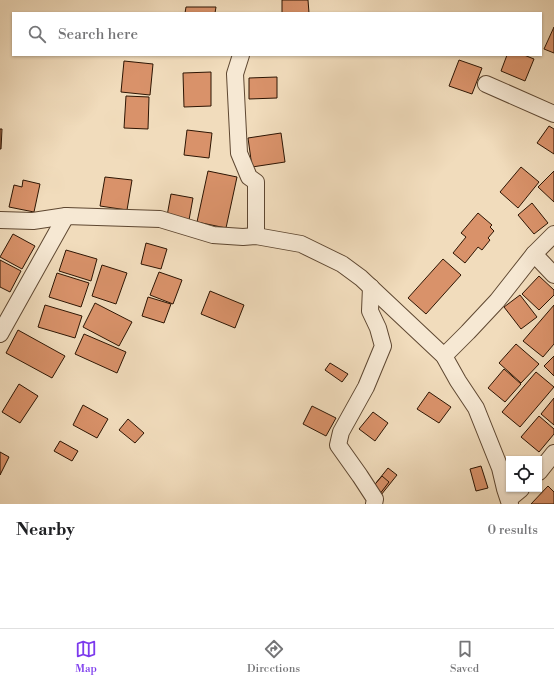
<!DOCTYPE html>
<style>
body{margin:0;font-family:"Libre Bodoni",serif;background:#f2f2f2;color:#202124}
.controls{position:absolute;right:12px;bottom:12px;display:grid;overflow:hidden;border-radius:0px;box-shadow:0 1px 3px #0004}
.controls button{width:36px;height:36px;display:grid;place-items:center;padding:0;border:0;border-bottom:1px solid #e0e0e0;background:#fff;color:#202124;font:20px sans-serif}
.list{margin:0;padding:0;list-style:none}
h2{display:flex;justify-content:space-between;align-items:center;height:52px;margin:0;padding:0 16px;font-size:17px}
h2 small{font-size:13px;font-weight:400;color:#757577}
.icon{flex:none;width:22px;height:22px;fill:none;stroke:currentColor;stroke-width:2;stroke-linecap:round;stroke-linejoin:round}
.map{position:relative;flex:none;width:554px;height:504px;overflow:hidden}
.search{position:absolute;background:#fff;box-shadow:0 1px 3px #0004;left:12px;right:12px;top:12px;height:44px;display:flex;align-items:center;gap:10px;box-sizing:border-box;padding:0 14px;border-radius:0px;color:#757577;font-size:15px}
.sheet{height:124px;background:#fff}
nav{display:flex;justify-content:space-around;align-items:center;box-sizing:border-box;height:56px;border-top:1px solid #e0e0e0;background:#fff;font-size:11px;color:#757577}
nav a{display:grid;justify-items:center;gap:2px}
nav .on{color:#7c3aed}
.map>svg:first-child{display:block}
.building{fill:#d9926a;stroke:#2d1503}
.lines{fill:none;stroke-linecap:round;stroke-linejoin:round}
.minor-casing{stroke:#5e4731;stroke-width:18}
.minor{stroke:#f6e8d3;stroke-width:16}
</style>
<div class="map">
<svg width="554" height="504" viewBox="0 0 554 504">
<rect width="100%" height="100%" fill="#f1dcbc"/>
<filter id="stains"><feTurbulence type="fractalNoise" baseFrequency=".005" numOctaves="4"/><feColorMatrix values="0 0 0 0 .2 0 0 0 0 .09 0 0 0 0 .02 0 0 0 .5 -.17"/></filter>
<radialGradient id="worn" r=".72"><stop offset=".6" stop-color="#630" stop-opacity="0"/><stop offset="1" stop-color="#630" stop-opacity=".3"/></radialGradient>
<g class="building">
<path d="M 282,0 L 308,0 L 309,13 L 282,13 Z"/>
<path d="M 186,7 L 216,7 L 215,13 L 185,13 Z"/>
<path d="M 554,27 L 554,53 L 544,49 Z"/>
<path d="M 507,55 L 524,55 L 534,59 L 525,81 L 501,71 Z"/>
<path d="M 459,60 L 482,68 L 472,94 L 449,86 Z"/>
<path d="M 124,61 L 153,64 L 150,95 L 121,92 Z"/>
<path d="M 211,72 L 211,106 L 184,107 L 183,73 Z"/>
<path d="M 277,77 L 277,98 L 249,99 L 249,78 Z"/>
<path d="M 126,96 L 149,97 L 148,129 L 124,128 Z"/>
<path d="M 549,126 L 554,129 L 554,154 L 537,143 Z"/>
<path d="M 0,129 L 2,129 L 1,149 L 0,149 Z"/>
<path d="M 187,130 L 212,133 L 209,158 L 184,155 Z"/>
<path d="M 281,133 L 285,162 L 252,167 L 248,138 Z"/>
<path d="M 521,167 L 539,182 L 518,208 L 500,192 Z"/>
<path d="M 208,171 L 237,177 L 226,228 L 197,222 Z"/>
<path d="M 554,171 L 554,202 L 538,187 Z"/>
<path d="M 105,177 L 132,180 L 127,210 L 100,206 Z"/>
<path d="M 23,180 L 40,184 L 34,212 L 9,207 L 14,185 L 22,187 Z"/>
<path d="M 171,194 L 193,198 L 189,220 L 167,216 Z"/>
<path d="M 532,203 L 548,223 L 534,234 L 518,215 Z"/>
<path d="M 478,213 L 492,225 L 490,227 L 494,231 L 488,238 L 490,240 L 482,250 L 478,247 L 465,263 L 453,253 L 466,237 L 461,233 Z"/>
<path d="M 13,234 L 35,246 L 22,269 L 0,257 Z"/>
<path d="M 146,243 L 167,249 L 161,269 L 141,264 Z"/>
<path d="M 66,250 L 97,259 L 91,281 L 59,271 Z"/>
<path d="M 443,259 L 461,275 L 426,314 L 408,298 Z"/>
<path d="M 0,260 L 21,271 L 10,292 L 0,287 Z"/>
<path d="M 102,265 L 127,273 L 116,304 L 92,296 Z"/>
<path d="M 159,272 L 182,280 L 173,304 L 150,295 Z"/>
<path d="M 57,273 L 89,283 L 81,307 L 49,297 Z"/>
<path d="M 539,276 L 554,290 L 554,295 L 539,310 L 522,294 Z"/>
<path d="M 210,291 L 244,305 L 235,328 L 201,314 Z"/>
<path d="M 520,295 L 537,317 L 521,329 L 504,307 Z"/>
<path d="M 148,297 L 171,304 L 164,323 L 142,316 Z"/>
<path d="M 95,303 L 132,322 L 119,346 L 83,327 Z"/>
<path d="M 45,305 L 82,316 L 75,338 L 38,327 Z"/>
<path d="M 554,305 L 554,344 L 543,357 L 523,341 Z"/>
<path d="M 18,330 L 65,356 L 52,378 L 6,353 Z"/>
<path d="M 84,334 L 126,352 L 117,373 L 75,354 Z"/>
<path d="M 516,344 L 539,364 L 521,383 L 499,363 Z"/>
<path d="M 554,356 L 554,376 L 544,366 Z"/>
<path d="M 330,363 L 348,374 L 342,382 L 325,370 Z"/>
<path d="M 504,369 L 521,384 L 505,402 L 488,388 Z"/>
<path d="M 536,372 L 554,387 L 520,427 L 502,412 Z"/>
<path d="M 19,384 L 38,396 L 20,423 L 2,412 Z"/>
<path d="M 429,392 L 451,407 L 439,423 L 417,409 Z"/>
<path d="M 554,398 L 554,425 L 541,414 Z"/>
<path d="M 83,405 L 108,419 L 97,438 L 73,425 Z"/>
<path d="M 312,406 L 336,418 L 326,436 L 303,424 Z"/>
<path d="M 373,412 L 388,423 L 375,441 L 359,429 Z"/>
<path d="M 539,416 L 554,429 L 554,434 L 539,452 L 521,437 Z"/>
<path d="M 128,419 L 144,433 L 135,443 L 119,430 Z"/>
<path d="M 60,441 L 78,451 L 72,461 L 54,451 Z"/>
<path d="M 0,452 L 9,457 L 0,475 Z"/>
<path d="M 481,466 L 488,488 L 476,491 L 470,469 Z"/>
<path d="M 388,468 L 397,475 L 381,495 L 372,488 Z"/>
<path d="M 382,476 L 389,482 L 379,495 L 371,489 Z"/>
<path d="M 548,486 L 554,492 L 554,504 L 531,504 Z"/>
</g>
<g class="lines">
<defs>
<g id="minor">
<path d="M 241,55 L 235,74 L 239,153 L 249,177 L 256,182 L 256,236"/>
<path d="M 486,84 L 554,114"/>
<path d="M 0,220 L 33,221 L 66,216 L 160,219 L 213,235 L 243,237 L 256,236 L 301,244 L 342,264 L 361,278 L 444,356 L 458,381 L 476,408 L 500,468 L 505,489 L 510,504"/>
<path d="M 534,254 L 554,275"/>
<path d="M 371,287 L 370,311 L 378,328 L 383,346 L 366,387 L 341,432 L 338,445 L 360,476 L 375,499 L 374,504"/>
<path d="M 0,334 L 66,216"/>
<path d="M 444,356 L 468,332 L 497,301 L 534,254 L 554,234"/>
<path d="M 539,472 L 554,453"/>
<path d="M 509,499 L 521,489"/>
</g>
</defs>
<use href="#minor" class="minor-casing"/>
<use href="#minor" class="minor"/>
</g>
<rect width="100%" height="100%" filter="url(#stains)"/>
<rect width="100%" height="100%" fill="url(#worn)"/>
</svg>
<div class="controls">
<button><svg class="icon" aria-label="locate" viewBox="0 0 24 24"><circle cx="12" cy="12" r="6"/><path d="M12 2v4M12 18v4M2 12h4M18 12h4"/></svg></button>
</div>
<div class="search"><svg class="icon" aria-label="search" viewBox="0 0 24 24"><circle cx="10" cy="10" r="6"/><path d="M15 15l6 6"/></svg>Search here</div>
</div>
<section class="sheet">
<h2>Nearby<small>0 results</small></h2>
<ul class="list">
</ul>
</section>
<nav>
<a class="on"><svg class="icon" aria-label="map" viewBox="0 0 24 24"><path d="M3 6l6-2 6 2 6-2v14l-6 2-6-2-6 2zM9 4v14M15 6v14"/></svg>Map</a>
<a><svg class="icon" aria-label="directions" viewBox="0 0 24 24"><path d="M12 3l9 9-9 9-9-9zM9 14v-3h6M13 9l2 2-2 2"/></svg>Directions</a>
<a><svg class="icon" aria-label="saved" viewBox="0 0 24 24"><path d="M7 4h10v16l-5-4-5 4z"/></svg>Saved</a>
</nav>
